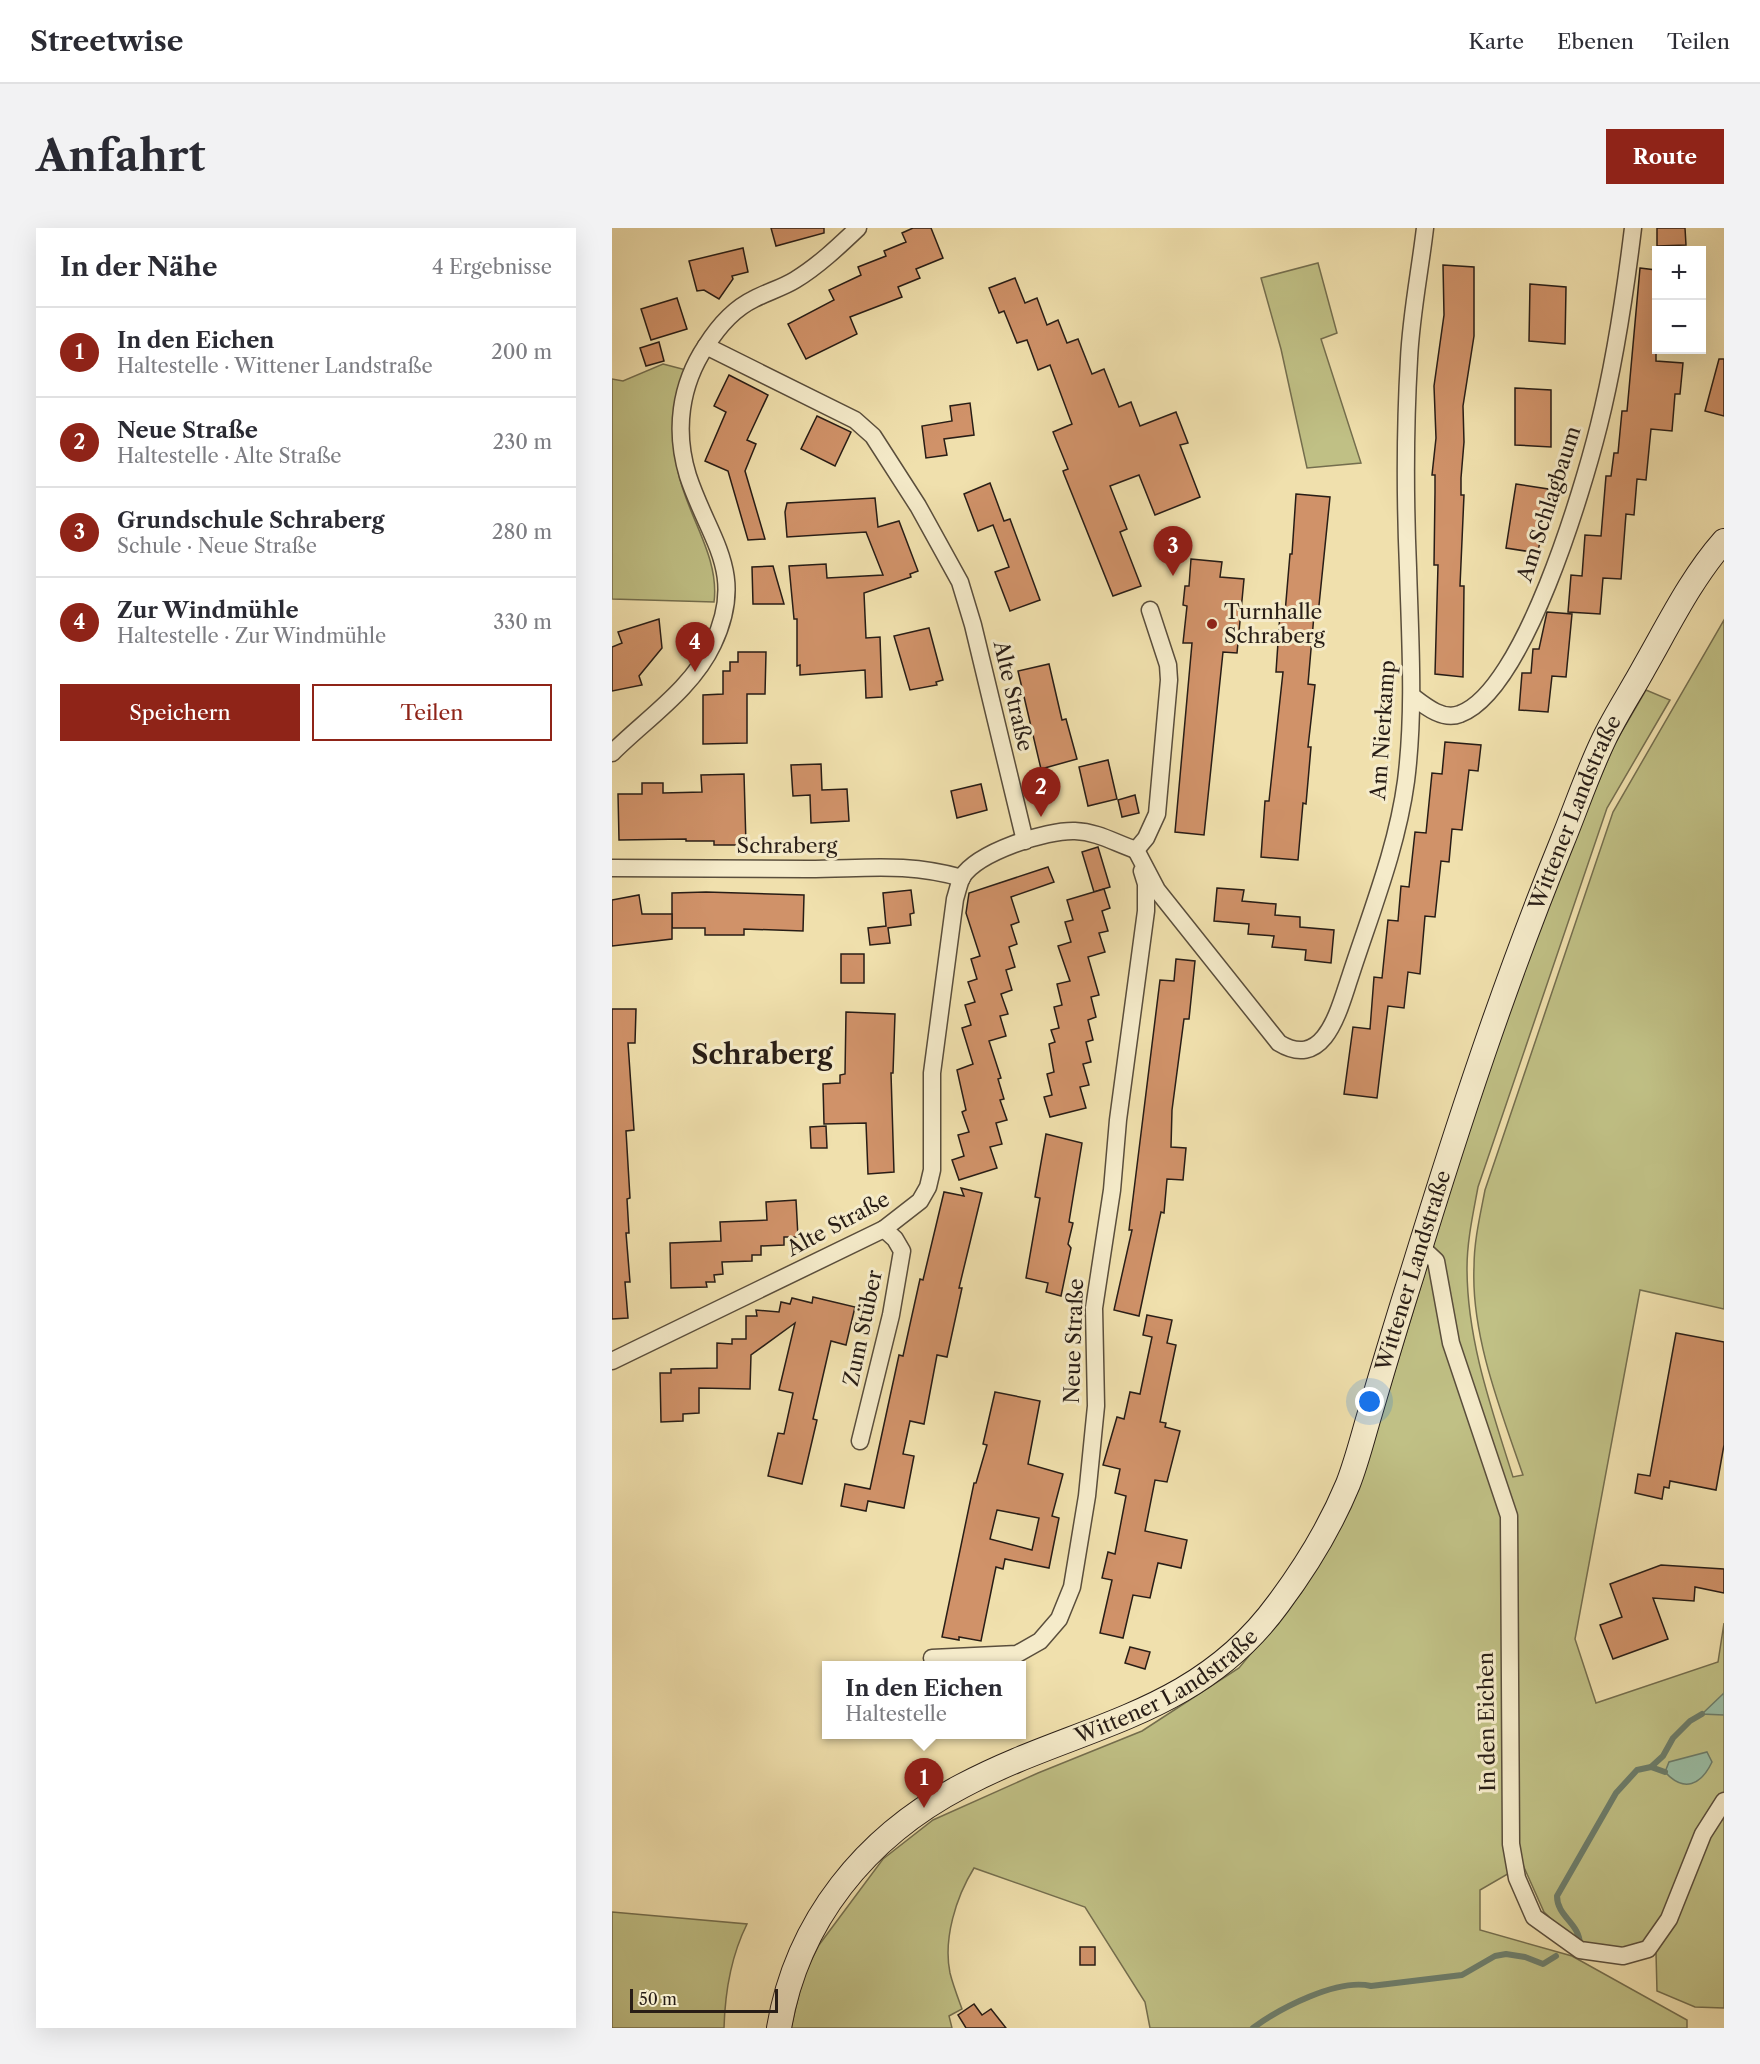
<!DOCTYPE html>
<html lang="de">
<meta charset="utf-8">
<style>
body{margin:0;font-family:"Libre Caslon Text",serif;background:#f2f2f3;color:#2b2b33}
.controls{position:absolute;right:18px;top:18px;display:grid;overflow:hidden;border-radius:0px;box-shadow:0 6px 24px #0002}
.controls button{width:54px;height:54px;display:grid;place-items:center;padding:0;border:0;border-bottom:2px solid #e1e1e2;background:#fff;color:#2b2b33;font:30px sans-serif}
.scale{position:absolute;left:18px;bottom:15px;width:148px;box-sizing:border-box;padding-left:6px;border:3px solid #281d16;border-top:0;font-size:16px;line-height:21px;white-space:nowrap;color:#281d16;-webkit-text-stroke:4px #f5ebca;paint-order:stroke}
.you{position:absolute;left:758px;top:1174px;width:21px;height:21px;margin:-15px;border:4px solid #fff;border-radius:50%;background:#1a73e8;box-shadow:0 0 0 9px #1a73e833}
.badge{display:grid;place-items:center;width:39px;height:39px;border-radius:50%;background:#8f2418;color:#fff;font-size:20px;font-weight:700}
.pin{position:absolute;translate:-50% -50px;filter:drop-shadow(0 2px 3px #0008)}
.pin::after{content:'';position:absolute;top:32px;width:21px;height:18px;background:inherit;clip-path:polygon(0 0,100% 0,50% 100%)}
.popup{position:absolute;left:210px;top:1433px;width:204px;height:78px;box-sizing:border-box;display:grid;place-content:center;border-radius:0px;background:#fff;filter:drop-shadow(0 2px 4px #0005);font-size:20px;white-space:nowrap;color:#7c7c81}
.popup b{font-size:22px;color:#2b2b33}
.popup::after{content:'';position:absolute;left:50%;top:100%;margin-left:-12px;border:12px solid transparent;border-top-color:#fff}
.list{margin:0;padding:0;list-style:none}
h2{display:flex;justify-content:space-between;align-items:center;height:78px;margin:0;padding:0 24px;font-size:26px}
h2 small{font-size:20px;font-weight:400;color:#7c7c81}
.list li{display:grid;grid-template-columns:39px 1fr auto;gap:18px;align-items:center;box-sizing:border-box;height:90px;padding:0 24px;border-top:2px solid #e1e1e2}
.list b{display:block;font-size:22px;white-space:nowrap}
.list p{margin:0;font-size:20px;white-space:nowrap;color:#7c7c81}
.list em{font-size:20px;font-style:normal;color:#7c7c81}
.actions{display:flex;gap:12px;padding:18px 24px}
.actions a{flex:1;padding:14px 0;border:2px solid #8f2418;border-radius:0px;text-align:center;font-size:21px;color:#8f2418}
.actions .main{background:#8f2418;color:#fff}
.map{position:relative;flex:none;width:1112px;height:1800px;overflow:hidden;border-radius:0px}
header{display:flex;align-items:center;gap:36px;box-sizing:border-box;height:84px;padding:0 30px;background:#fff;border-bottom:2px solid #e1e1e2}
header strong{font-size:28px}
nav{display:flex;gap:33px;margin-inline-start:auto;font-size:21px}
.intro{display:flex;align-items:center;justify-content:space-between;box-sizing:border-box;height:144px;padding:0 36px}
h1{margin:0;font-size:42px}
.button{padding:15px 27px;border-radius:0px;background:#8f2418;color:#fff;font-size:21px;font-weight:700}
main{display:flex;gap:36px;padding:0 36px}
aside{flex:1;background:#fff;border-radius:0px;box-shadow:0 6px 24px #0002}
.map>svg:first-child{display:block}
.green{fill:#c0c085;stroke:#746e4e;stroke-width:1.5}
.water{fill:#9bbea5;stroke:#6d7e6c;stroke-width:1.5}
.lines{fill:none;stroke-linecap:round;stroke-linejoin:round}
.stream{stroke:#6d7e6c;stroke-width:6}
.building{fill:#d09269;stroke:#281d16;stroke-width:1.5;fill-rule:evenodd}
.street-casing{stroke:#5a4e3c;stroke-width:19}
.secondary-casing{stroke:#281d16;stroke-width:26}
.street{stroke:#f5ebca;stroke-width:16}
.secondary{stroke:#f5ebca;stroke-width:24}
.poi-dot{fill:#8f2418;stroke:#f5ebca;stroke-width:2}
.labels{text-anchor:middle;stroke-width:6;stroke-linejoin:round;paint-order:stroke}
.street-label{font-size:21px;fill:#281d16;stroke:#f5ebca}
.poi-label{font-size:21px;fill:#281d16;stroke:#f5ebca;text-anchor:start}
.district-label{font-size:27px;font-weight:bold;fill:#281d16;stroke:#f5ebca}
</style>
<header>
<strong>Streetwise</strong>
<nav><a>Karte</a><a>Ebenen</a><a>Teilen</a></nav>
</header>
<div class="intro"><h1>Anfahrt</h1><a class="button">Route</a></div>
<main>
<aside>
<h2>In der Nähe<small>4 Ergebnisse</small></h2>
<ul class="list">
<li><span class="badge">1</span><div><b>In den Eichen</b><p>Haltestelle · Wittener Landstraße</p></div><em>200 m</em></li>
<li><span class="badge">2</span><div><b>Neue Straße</b><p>Haltestelle · Alte Straße</p></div><em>230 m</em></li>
<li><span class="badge">3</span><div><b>Grundschule Schraberg</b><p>Schule · Neue Straße</p></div><em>280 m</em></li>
<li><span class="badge">4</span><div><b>Zur Windmühle</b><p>Haltestelle · Zur Windmühle</p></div><em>330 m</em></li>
</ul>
<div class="actions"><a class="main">Speichern</a><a>Teilen</a></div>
</aside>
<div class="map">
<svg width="1112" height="1800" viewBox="0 0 1112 1800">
<rect width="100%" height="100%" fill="#f0e0ad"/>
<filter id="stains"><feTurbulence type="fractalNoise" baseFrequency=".00333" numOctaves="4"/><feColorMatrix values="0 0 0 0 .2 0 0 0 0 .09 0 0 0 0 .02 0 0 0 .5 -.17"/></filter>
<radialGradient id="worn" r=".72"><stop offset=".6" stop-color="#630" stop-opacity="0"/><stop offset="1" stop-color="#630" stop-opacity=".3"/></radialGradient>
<g class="green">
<path d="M 706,35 L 725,105 L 709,111 L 749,235 L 695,240 L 669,121 L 649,50 Z"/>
<path d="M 51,136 L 78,143 C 70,177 59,208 66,243 C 74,286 108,328 102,374 L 0,371 L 0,151 L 11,153 Z"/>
<path d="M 1112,392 L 1112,1081 L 1028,1062 L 963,1411 L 984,1475 L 1106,1434 L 1112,1395 L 1112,1780 L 1083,1779 L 1045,1763 L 1044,1725 L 1027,1719 L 1012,1725 L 965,1716 L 932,1684 L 911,1637 L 868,1662 L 868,1702 L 960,1728 L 1075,1792 L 1075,1800 L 538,1800 L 533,1774 L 473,1679 L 362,1640 C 344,1669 331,1711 338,1745 C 341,1757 346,1770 350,1781 L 337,1788 L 340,1800 L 179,1800 L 191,1749 L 207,1717 L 271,1631 L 321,1592 L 426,1545 L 530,1503 L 627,1440 L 689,1365 L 747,1260 L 866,871 L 923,703 L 1003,515 L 1034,462 L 1058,472 L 995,580 L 866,959 C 861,986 855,1013 855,1040 C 855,1113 880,1182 901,1249 L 911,1247 C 889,1183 859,1108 862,1039 C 862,1013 868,988 873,962 L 1001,584 Z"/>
<path d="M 0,1684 L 135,1696 C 119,1728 113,1764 112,1800 L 0,1800 Z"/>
</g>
<g class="water">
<path d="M 1112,1465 L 1112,1487 L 1090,1486 Z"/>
<path d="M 1095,1524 L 1100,1534 C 1089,1557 1072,1565 1053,1544 L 1057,1534 Z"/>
</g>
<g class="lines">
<g class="stream">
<path d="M 1039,1539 L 1053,1544"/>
<path d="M 968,1717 C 968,1695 945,1689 945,1668 L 1004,1565 L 1025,1542 L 1039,1539 L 1051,1528 L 1061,1510 L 1078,1493 L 1090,1486"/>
<path d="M 641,1800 C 668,1780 726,1750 759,1758 L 850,1747 L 883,1728 L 894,1726 L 913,1729 L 931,1736 L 944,1728"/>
</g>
</g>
<g class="building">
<path d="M 159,0 L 212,0 L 212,5 L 164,18 Z"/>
<path d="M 301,0 L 319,0 L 331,30 L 304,41 L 308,50 L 286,59 L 290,69 L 238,89 L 245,106 L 194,131 L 176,96 L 222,72 L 217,62 L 249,47 L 246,39 L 274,28 L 272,23 L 294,14 L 290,5 Z"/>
<path d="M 1045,0 L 1073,0 L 1074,17 L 1045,18 Z"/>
<path d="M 131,20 L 136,44 L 120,48 L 121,51 L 107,71 L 92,62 L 85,63 L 77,33 Z"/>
<path d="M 831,37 L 862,39 L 862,108 L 851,178 L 852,214 L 849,250 L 849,267 L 852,267 L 848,358 L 852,358 L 851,449 L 823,446 L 826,337 L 822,337 L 823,264 L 823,247 L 820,247 L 824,210 L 822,158 L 832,87 Z"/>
<path d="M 1028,40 L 1044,42 L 1044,133 L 1071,135 L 1068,166 L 1063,166 L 1060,203 L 1039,201 L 1034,252 L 1025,251 L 1022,287 L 1014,286 L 1009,351 L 991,350 L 988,386 L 956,384 L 959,347 L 970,348 L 973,307 L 989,308 L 994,248 L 999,248 L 1002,225 L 1006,225 L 1010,183 L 1015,183 Z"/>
<path d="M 403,50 L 413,75 L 425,70 L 435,97 L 446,92 L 455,115 L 466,111 L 480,146 L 492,141 L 507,179 L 519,174 L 528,198 L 564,184 L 576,215 L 568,217 L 588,269 L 543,287 L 527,247 L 498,258 L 515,301 L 508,304 L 529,358 L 501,368 L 452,246 L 451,243 L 456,241 L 441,204 L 460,196 L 438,137 L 426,142 L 415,112 L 405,115 L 392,83 L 387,85 L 377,60 Z"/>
<path d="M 918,56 L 954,59 L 953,116 L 917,113 Z"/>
<path d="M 65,70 L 75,101 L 39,112 L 29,81 Z"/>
<path d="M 47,114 L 52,133 L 34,138 L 28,120 Z"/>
<path d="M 1107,131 L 1112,131 L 1112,188 L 1093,183 Z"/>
<path d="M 117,147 L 156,167 L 135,212 L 144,216 L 133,243 L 153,311 L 136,312 L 116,243 L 93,233 L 114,184 L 102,178 Z"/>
<path d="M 903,160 L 939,162 L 939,219 L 903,217 Z"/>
<path d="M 358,175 L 362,207 L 332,211 L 335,227 L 314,230 L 310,198 L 340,193 L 338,178 Z"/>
<path d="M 205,188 L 239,204 L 223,238 L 189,221 Z"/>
<path d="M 378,255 L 392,293 L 398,291 L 428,372 L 398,383 L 383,344 L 397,339 L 381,297 L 366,303 L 352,266 Z"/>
<path d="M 904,256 L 936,261 L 926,325 L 894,320 Z"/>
<path d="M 684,266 L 718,269 L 706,387 L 702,387 L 696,456 L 703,457 L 696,519 L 699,519 L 694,576 L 691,575 L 686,632 L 649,629 L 653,573 L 657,573 L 671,444 L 664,444 L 668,385 L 673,385 L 678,326 L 680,326 Z"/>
<path d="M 263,270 L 266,299 L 287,293 L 306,343 L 298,346 L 299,349 L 252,365 L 254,410 L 268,409 L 270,469 L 254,470 L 253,442 L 188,447 L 188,437 L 185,438 L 185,391 L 182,391 L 177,338 L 214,336 L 215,350 L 271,347 L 254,304 L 175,309 L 173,284 L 175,275 Z"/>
<path d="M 579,331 L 610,334 L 608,349 L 632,351 L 625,425 L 611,424 L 592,607 L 563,604 L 580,415 L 571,415 L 575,378 L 571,377 L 573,358 L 577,358 Z"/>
<path d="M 161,338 L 172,376 L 141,376 L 140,339 Z"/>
<path d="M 935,384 L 960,386 L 954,449 L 940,448 L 936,484 L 907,482 L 910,445 L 919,445 L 921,421 L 927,421 Z"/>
<path d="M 47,391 L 50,420 L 27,448 L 30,457 L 0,463 L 0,419 L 10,415 L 6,404 Z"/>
<path d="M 317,400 L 331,452 L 324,454 L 325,457 L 298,462 L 282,408 Z"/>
<path d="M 126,424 L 154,424 L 153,466 L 135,466 L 135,515 L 91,516 L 91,467 L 111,466 L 111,443 L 118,443 L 118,434 L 126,434 Z"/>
<path d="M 437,436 L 450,492 L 454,491 L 465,531 L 429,541 L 406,443 Z"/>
<path d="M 833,514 L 869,517 L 866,543 L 857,542 L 850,602 L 840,601 L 837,634 L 829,633 L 823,689 L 813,688 L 808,746 L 796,744 L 792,780 L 776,778 L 765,870 L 732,866 L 741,799 L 758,801 L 762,749 L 770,750 L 776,692 L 786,693 L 789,658 L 797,659 L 803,604 L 814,605 L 820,545 L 830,546 Z"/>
<path d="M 496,532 L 505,571 L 476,578 L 467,539 Z"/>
<path d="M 209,536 L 210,562 L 235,561 L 237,593 L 199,595 L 198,567 L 181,568 L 179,537 Z"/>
<path d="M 132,546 L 134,617 L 102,617 L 102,613 L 74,613 L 74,611 L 7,612 L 6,566 L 30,566 L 30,555 L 51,555 L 51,565 L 90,564 L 89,547 Z"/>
<path d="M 369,556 L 375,582 L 345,590 L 339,563 Z"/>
<path d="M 523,567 L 527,585 L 510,589 L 506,572 Z"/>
<path d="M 486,619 L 498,659 L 482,664 L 470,624 Z"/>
<path d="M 436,639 L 442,654 L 399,669 L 407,694 L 399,697 L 405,716 L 397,719 L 403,739 L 394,742 L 400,762 L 389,766 L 396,786 L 388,788 L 394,808 L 377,813 L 389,850 L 386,851 L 392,871 L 388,872 L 395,892 L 384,895 L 390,916 L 378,919 L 385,940 L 347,952 L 340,932 L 352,928 L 346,907 L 357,904 L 350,884 L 354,882 L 345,842 L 361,836 L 350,800 L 359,797 L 353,777 L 363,774 L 356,754 L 365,751 L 359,731 L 368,728 L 354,685 L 357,665 Z"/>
<path d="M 605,660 L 632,662 L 630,673 L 664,676 L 663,687 L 688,689 L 688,699 L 722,702 L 719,735 L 693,732 L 694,722 L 660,719 L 662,708 L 636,706 L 637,696 L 602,693 Z"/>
<path d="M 492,661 L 498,680 L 490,683 L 496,703 L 487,705 L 493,724 L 476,729 L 487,767 L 479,769 L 484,789 L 476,792 L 481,812 L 474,814 L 479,834 L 471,836 L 477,857 L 468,859 L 474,880 L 438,889 L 432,869 L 440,867 L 435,846 L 442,844 L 437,816 L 443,814 L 439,802 L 447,800 L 442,779 L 450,777 L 445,756 L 458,753 L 446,718 L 459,714 L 453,694 L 461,692 L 455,672 Z"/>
<path d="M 299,662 L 302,685 L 298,686 L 299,697 L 276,700 L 278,715 L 258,717 L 256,700 L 274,698 L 271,665 Z"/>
<path d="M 94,664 L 192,667 L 191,703 L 132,701 L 132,707 L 93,707 L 93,700 L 60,700 L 60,665 Z"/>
<path d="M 27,667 L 30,686 L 60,686 L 60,711 L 0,718 L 0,672 Z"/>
<rect x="229" y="726" width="23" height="29"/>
<path d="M 564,731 L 583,733 L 577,791 L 572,791 L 560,882 L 559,919 L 574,920 L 571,952 L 555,951 L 552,985 L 549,984 L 527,1088 L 502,1082 L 520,1002 L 517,1002 L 521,970 L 548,752 L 562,753 Z"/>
<path d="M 0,781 L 24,781 L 23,815 L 16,815 L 22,902 L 14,903 L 18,970 L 15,971 L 17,1005 L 14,1005 L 18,1054 L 13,1054 L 16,1090 L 0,1091 Z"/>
<path d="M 234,784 L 283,786 L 281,845 L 279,845 L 282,944 L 256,946 L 254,895 L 212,896 L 211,856 L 228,855 L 228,847 L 233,846 Z"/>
<path d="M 214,898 L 215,920 L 199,920 L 198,899 Z"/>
<path d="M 434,906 L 470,915 L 457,994 L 461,995 L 456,1016 L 459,1020 L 449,1068 L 434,1064 L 436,1055 L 414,1050 L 428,970 L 423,969 Z"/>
<path d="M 349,960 L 370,965 L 347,1060 L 350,1060 L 335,1129 L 325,1127 L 312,1196 L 298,1193 L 291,1226 L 302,1228 L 292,1280 L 256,1273 L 254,1283 L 229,1278 L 233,1256 L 258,1261 L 287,1127 L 291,1128 L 308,1051 L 311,1052 L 332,964 L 352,968 Z"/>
<path d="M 184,972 L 186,1009 L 172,1009 L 172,1017 L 149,1018 L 149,1027 L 140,1027 L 140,1033 L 110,1034 L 111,1046 L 102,1047 L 103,1054 L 94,1054 L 95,1059 L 59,1060 L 58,1015 L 109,1013 L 108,994 L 155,992 L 154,974 Z"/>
<path d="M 201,1069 L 243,1079 L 234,1117 L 219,1113 L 201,1191 L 205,1192 L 190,1256 L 156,1248 L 166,1205 L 172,1206 L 181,1165 L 167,1162 L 183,1095 L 139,1127 L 138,1161 L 87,1160 L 87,1185 L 71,1186 L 71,1193 L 49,1194 L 48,1145 L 59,1145 L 59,1141 L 105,1140 L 105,1115 L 120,1116 L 120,1111 L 134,1111 L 134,1088 L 145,1088 L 144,1082 L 167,1084 L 169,1074 L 178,1076 L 180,1070 L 200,1075 Z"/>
<path d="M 535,1087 L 560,1092 L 555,1115 L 564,1117 L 548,1194 L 554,1195 L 553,1199 L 568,1203 L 555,1254 L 543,1252 L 533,1303 L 575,1312 L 569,1340 L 546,1335 L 538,1370 L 521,1367 L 511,1410 L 488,1405 L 500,1352 L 490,1350 L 496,1324 L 503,1326 L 514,1268 L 503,1265 L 508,1241 L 491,1237 L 505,1189 L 512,1191 L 518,1164 L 528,1166 L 540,1109 L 531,1107 Z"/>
<path d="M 1064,1105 L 1112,1114 L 1112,1217 L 1104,1262 L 1058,1253 L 1057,1260 L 1052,1259 L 1050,1271 L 1023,1265 L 1026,1246 L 1038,1248 Z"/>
<path d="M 383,1164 L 428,1173 L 416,1236 L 451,1246 L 440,1288 L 447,1290 L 437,1340 L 393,1331 L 391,1341 L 384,1339 L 369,1413 L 347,1409 L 347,1412 L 330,1409 L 362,1255 L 364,1255 L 375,1217 L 371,1216 ZM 385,1282 L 427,1290 L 420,1322 L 378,1311 Z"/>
<path d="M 1049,1337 L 1112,1341 L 1112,1365 L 1083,1359 L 1082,1373 L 1041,1370 L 1056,1411 L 1001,1431 L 988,1397 L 1010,1389 L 998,1356 Z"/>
<path d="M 518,1419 L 538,1424 L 533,1441 L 513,1435 Z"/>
<rect x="468" y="1719" width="15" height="18"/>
<path d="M 362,1776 L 370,1787 L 379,1781 L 394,1800 L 354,1800 L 346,1787 Z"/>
</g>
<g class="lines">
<defs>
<g id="street">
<path d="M 94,118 L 243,192 L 261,208 L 306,278 L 348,354 L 361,397 L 413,613"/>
<path d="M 800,468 C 813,478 831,493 848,486 C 912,463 971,261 987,197 C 1003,133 1013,66 1021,0"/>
<path d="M 0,525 C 34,491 80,461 101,416 C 135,344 97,312 76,248 C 62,203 68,157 94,118 C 106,99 121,81 142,71 C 155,64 170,60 183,52 C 206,38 226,19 246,0"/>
<path d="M 524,622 L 545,662 L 667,815 C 713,843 727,781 738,749 C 759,684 785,620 794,553 C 803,482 798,410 796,340 C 793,270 793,200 797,131 C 799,87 808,43 813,0"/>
<path d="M 524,622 L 534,610 L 545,586 L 557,452 L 556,437 L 538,382"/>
<path d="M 0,640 C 65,640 131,641 196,641 C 252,641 294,634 350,650"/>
<path d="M 808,1018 L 824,1033 L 839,1115 L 897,1288 L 899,1616 L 905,1650 L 922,1689 L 968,1722 L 1011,1728 L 1036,1721 L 1057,1691 L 1091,1606 L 1112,1573"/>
<path d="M 0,1133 L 272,1001 L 308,973 L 316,959 L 320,942 L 320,845 L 343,671 C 345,665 347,655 350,649 C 366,624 434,602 463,603 C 486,604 503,615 524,622"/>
<path d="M 248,1213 L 279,1087 L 290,1023 L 283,1011 L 272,1001"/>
<path d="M 320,1430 L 405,1426 L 428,1413 L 447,1391 L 460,1359 L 475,1268 L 484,1178 L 482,1080 L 500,962 L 506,892 L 534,683 L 534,656 L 530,643"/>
</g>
<g id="secondary">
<path id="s1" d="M 167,1800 C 185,1693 254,1608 350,1558 C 464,1497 583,1490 666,1376 C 693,1340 719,1297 736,1256 C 745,1233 751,1208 758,1185 C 772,1137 786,1090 801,1043 C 846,896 892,756 950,614 C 964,580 976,544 992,511 C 1004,486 1020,462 1033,438 C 1057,396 1080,349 1112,313"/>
</g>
</defs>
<use href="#street" class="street-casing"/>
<use href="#secondary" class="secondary-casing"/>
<use href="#street" class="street"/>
<use href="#secondary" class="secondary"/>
</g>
<circle class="poi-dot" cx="600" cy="396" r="6"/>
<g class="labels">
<g class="street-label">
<text transform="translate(937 276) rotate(-72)" y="7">Am Schlagbaum</text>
<text transform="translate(401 468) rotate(77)" y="7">Alte Straße</text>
<text transform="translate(771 502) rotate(-86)" y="7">Am Nierkamp</text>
<text dy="7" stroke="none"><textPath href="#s1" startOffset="1533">Wittener Landstraße</textPath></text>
<text x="175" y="625">Schraberg</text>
<text transform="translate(226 996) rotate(-28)" y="7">Alte Straße</text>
<text dy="7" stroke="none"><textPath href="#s1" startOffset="1047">Wittener Landstraße</textPath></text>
<text transform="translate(251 1100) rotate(-78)" y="7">Zum Stüber</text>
<text transform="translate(462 1113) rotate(-88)" y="7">Neue Straße</text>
<text dy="7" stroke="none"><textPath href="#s1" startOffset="543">Wittener Landstraße</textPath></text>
<text transform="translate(875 1494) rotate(-91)" y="7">In den Eichen</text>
</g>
<g class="poi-label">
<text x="612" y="391">Turnhalle<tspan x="612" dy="24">Schraberg</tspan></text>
</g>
<g class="district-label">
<text x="150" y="836">Schraberg</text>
</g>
</g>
<rect width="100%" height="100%" filter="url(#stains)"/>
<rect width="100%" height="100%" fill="url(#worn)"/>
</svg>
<div class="controls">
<button>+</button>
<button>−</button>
</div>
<div class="scale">50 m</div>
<div class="you"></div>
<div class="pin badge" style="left:312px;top:1580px">1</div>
<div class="popup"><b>In den Eichen</b>Haltestelle</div>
<div class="pin badge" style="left:429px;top:589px">2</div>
<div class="pin badge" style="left:561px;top:348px">3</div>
<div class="pin badge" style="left:83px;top:444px">4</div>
</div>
</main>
